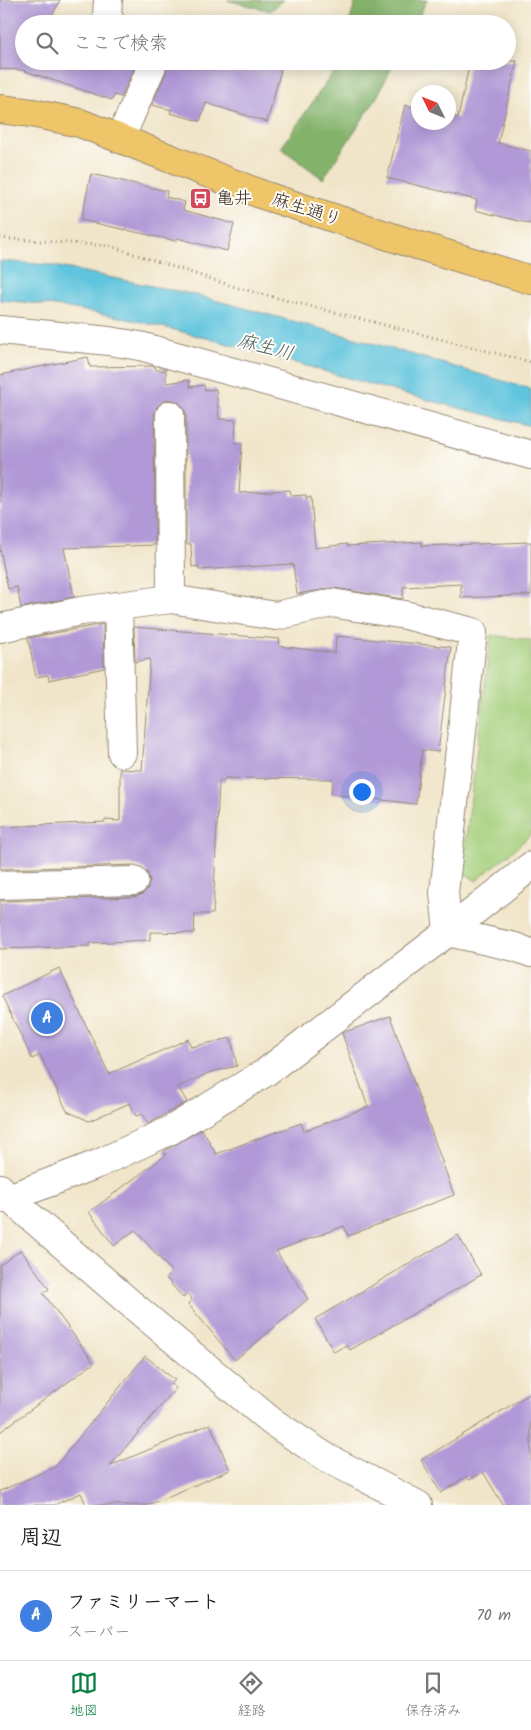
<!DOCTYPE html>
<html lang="ja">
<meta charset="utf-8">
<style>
body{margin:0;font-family:Kalam,"Klee One",sans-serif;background:#f2f2f2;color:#222}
.compass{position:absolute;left:411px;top:85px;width:45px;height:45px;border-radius:50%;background:#fff;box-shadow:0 2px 12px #0003;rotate:313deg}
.you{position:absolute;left:361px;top:791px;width:18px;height:18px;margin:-12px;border:4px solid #fff;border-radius:50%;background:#1a73e8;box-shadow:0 0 0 8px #1a73e833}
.badge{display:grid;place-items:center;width:32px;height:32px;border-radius:50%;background:#0b8043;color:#fff;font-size:16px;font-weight:700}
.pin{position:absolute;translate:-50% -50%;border:2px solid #fff;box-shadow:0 1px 5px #0006}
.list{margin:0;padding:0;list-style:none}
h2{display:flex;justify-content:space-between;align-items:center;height:65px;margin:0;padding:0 20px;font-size:21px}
h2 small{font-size:16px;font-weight:400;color:#767676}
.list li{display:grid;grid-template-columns:32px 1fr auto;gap:15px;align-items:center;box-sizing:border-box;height:90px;padding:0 20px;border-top:1px solid #e0e0e0}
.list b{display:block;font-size:19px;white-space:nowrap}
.list p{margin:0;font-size:16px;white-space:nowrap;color:#767676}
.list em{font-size:16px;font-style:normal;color:#767676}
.icon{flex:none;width:28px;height:28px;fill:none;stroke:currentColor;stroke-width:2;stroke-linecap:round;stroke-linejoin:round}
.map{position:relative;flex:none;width:531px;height:1505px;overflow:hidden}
.search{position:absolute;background:#fff;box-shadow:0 2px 12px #0003;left:15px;right:15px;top:15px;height:55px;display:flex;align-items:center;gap:12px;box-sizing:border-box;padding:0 18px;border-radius:28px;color:#767676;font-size:19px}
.sheet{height:155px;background:#fff}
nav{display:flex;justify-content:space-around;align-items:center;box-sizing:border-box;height:70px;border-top:1px solid #e0e0e0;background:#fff;font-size:14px;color:#767676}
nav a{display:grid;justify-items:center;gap:2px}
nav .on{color:#0b8043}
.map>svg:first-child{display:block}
.green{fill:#a4cf7b;stroke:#707c4c}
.forest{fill:#83b26b;stroke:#5f6e44}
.water{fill:#5fc4dd;stroke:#4d777e}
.building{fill:#b199d7}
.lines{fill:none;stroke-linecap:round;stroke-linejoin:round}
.minor-casing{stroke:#968874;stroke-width:30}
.major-casing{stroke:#968874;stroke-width:30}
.path{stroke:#968874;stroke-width:3;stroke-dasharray:1 4;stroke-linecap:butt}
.minor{stroke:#fff;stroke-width:28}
.major{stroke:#eec569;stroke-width:28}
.labels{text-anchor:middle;stroke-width:4;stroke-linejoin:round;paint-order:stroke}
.poi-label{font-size:18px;fill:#3b2a1e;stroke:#fdfcf7;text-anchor:start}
.street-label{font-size:18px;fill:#3b2a1e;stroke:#fdfcf7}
.water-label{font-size:19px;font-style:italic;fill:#486061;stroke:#fdfcf7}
</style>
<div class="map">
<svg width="531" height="1505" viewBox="0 0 531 1505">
<rect width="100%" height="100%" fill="#fdfcf7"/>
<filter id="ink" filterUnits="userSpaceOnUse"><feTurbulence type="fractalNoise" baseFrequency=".02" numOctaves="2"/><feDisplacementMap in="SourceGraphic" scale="10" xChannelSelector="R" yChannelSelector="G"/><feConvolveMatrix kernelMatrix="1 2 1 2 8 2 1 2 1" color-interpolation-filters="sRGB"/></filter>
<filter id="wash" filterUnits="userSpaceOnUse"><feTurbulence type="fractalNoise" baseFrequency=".0096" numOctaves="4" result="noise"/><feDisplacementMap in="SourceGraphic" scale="20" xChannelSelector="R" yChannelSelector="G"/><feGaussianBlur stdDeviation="1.12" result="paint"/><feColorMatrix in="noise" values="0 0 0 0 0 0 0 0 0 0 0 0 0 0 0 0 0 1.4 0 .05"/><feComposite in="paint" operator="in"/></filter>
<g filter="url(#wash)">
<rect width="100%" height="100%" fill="#f1e5c9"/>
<path class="green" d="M 491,635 L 531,640 L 531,834 L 514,850 L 476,881 L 462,871 Z"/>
<g class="forest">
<path d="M 227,0 L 284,0 L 270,11 Z"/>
<path d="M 356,0 L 427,0 L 415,24 L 349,24 Z"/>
<path d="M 338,61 L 395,61 L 377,97 L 323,179 L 281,148 L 336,68 Z"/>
</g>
<path class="water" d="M 0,261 L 50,265 L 196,295 L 355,338 L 531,389 L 531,426 C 472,411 413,397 355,380 C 238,347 121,309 0,300 Z"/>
<g id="blocks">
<g class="building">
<path d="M 0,0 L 60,0 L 48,24 L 24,24 L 24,61 L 132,61 L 134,69 L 121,97 L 114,95 L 112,100 L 22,70 L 0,69 Z"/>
<path d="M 166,61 L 279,61 L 278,69 L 281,70 L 267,122 L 206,103 L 200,121 L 170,113 L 172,110 L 152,105 L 166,72 Z"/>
<path d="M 470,61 L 517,61 L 498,143 L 531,151 L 531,224 L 475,210 L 477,200 L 387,178 L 405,105 L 418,108 L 418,122 L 448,122 L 448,116 L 458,118 Z"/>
<path d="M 91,174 L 167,191 L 166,197 L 185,202 L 183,210 L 234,224 L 227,251 L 177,238 L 176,241 L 81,220 Z"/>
<path d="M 88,357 L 90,367 L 153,366 L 155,367 L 156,370 L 166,370 L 166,383 L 189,380 L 190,387 L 204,385 L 205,390 L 216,389 L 219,419 L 236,420 L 235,443 L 242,443 L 239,493 L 290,490 L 291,496 L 306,495 L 306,498 L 311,497 L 315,548 L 347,544 L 347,546 L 422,542 L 422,546 L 531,542 L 531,595 L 461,598 L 461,584 L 403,587 L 403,599 L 334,588 L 297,594 L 293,564 L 199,570 L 199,566 L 192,567 L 191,544 L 186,544 L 186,414 L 183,407 L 178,402 L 169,399 L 162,402 L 157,407 L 154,415 L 155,545 L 64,548 L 74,597 L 21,608 L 17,587 L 8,589 L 0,549 L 0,375 Z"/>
<path d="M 103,624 L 104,668 L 49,680 L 48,675 L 36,677 L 28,638 Z"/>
<path d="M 134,627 L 280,639 L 279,646 L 335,653 L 336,636 L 451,647 L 438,752 L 422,750 L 416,804 L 331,794 L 333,779 L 225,778 L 225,781 L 219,781 L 213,914 L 195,914 L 194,933 L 150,932 L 150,940 L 90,943 L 90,946 L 0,949 L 0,901 L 134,897 L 143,894 L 148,888 L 150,880 L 147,872 L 141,867 L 134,865 L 0,869 L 0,827 L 105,822 L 105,820 L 120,821 L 120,769 L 142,770 L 150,659 L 135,662 Z"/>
<path d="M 59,968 L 109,1074 L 188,1039 L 191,1047 L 231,1038 L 237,1066 L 211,1072 L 178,1087 L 187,1102 L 148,1124 L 142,1114 L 136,1116 L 130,1103 L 89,1121 L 67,1111 L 40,1055 L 32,1059 L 2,996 Z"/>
<path d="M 390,1016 L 454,1195 L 348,1236 L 344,1226 L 276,1251 L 308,1299 L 235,1360 L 188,1304 L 192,1299 L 188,1294 L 183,1298 L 166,1278 L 172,1272 L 135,1230 L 114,1246 L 89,1212 L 166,1155 L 164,1151 L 202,1129 L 216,1154 L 301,1123 L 304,1131 L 368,1107 L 342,1033 Z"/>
<path d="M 458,1235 L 481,1275 L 350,1350 L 346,1345 L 334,1352 L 315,1319 Z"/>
<path d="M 21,1250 L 49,1289 L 43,1293 L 94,1363 L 0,1432 L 0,1265 Z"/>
<path d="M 145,1356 L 175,1380 L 171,1384 L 176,1388 L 110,1466 L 210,1424 L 230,1470 L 148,1505 L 86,1505 L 81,1493 L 54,1505 L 0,1505 L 0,1491 L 55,1467 Z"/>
<path d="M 531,1393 L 531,1505 L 503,1505 L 483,1472 L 469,1480 L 467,1476 L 441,1493 L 421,1460 Z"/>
</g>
</g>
</g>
<g filter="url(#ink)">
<use href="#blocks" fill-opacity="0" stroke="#968874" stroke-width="1"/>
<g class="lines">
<defs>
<g id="minor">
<path d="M 108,0 L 107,16 L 112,24"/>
<path d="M 120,139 L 152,66 L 147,61"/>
<path d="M 0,330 L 109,341 L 140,346 L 531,455"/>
<path d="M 170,415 L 171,599"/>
<path d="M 118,606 L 122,753"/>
<path d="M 0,628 L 81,611 L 171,599 L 276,616 L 332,603 L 405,615 L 473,632 L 444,893 L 448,932"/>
<path d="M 0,885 L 134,881"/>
<path d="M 448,932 L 515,947 L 531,953"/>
<path d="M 0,1188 L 9,1198 L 130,1303 L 271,1421 L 327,1458 L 418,1505"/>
<path d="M 0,1199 L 9,1198 L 100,1163 L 171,1130 L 266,1072 L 448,932 L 531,866"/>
</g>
<path id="major" d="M 0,109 L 32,113 L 80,123 L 263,195 L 404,241 L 531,280"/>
</defs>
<use href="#minor" class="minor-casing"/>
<use href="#major" class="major-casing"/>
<path class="path" d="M 0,238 L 110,246 L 238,288 L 531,362"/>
<use href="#minor" class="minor"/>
<use href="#major" class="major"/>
</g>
</g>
<defs>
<symbol id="bus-square" viewBox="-11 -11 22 22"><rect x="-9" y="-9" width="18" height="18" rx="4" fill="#d1495b" stroke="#fdfcf7"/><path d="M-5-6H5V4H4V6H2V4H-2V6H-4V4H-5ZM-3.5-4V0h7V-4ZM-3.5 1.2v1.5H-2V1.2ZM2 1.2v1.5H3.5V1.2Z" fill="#fff"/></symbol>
</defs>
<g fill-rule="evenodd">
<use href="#bus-square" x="188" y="186" width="25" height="25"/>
</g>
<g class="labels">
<g class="poi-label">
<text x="216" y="204">亀井</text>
</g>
<g class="street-label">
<text transform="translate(307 209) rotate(18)" y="6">麻生通り</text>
</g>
<g class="water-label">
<text transform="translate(266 346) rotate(15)" y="7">麻生川</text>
</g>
</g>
</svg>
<svg class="compass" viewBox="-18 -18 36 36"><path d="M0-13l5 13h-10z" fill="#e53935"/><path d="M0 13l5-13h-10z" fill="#767676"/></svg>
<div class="you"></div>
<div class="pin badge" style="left:47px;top:1018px;background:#3f7fe0">A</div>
<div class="search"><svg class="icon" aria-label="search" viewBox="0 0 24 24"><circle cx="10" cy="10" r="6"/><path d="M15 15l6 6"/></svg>ここで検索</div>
</div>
<section class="sheet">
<h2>周辺<small></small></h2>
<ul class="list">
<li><span class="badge" style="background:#3f7fe0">A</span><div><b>ファミリーマート</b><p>スーパー</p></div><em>70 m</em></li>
</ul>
</section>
<nav>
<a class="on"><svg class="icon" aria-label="map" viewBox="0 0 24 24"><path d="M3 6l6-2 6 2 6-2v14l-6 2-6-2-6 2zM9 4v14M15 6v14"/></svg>地図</a>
<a><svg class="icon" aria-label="directions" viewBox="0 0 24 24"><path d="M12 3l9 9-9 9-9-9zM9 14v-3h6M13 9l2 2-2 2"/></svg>経路</a>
<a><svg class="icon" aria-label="saved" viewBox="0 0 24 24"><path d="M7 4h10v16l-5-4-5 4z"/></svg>保存済み</a>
</nav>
